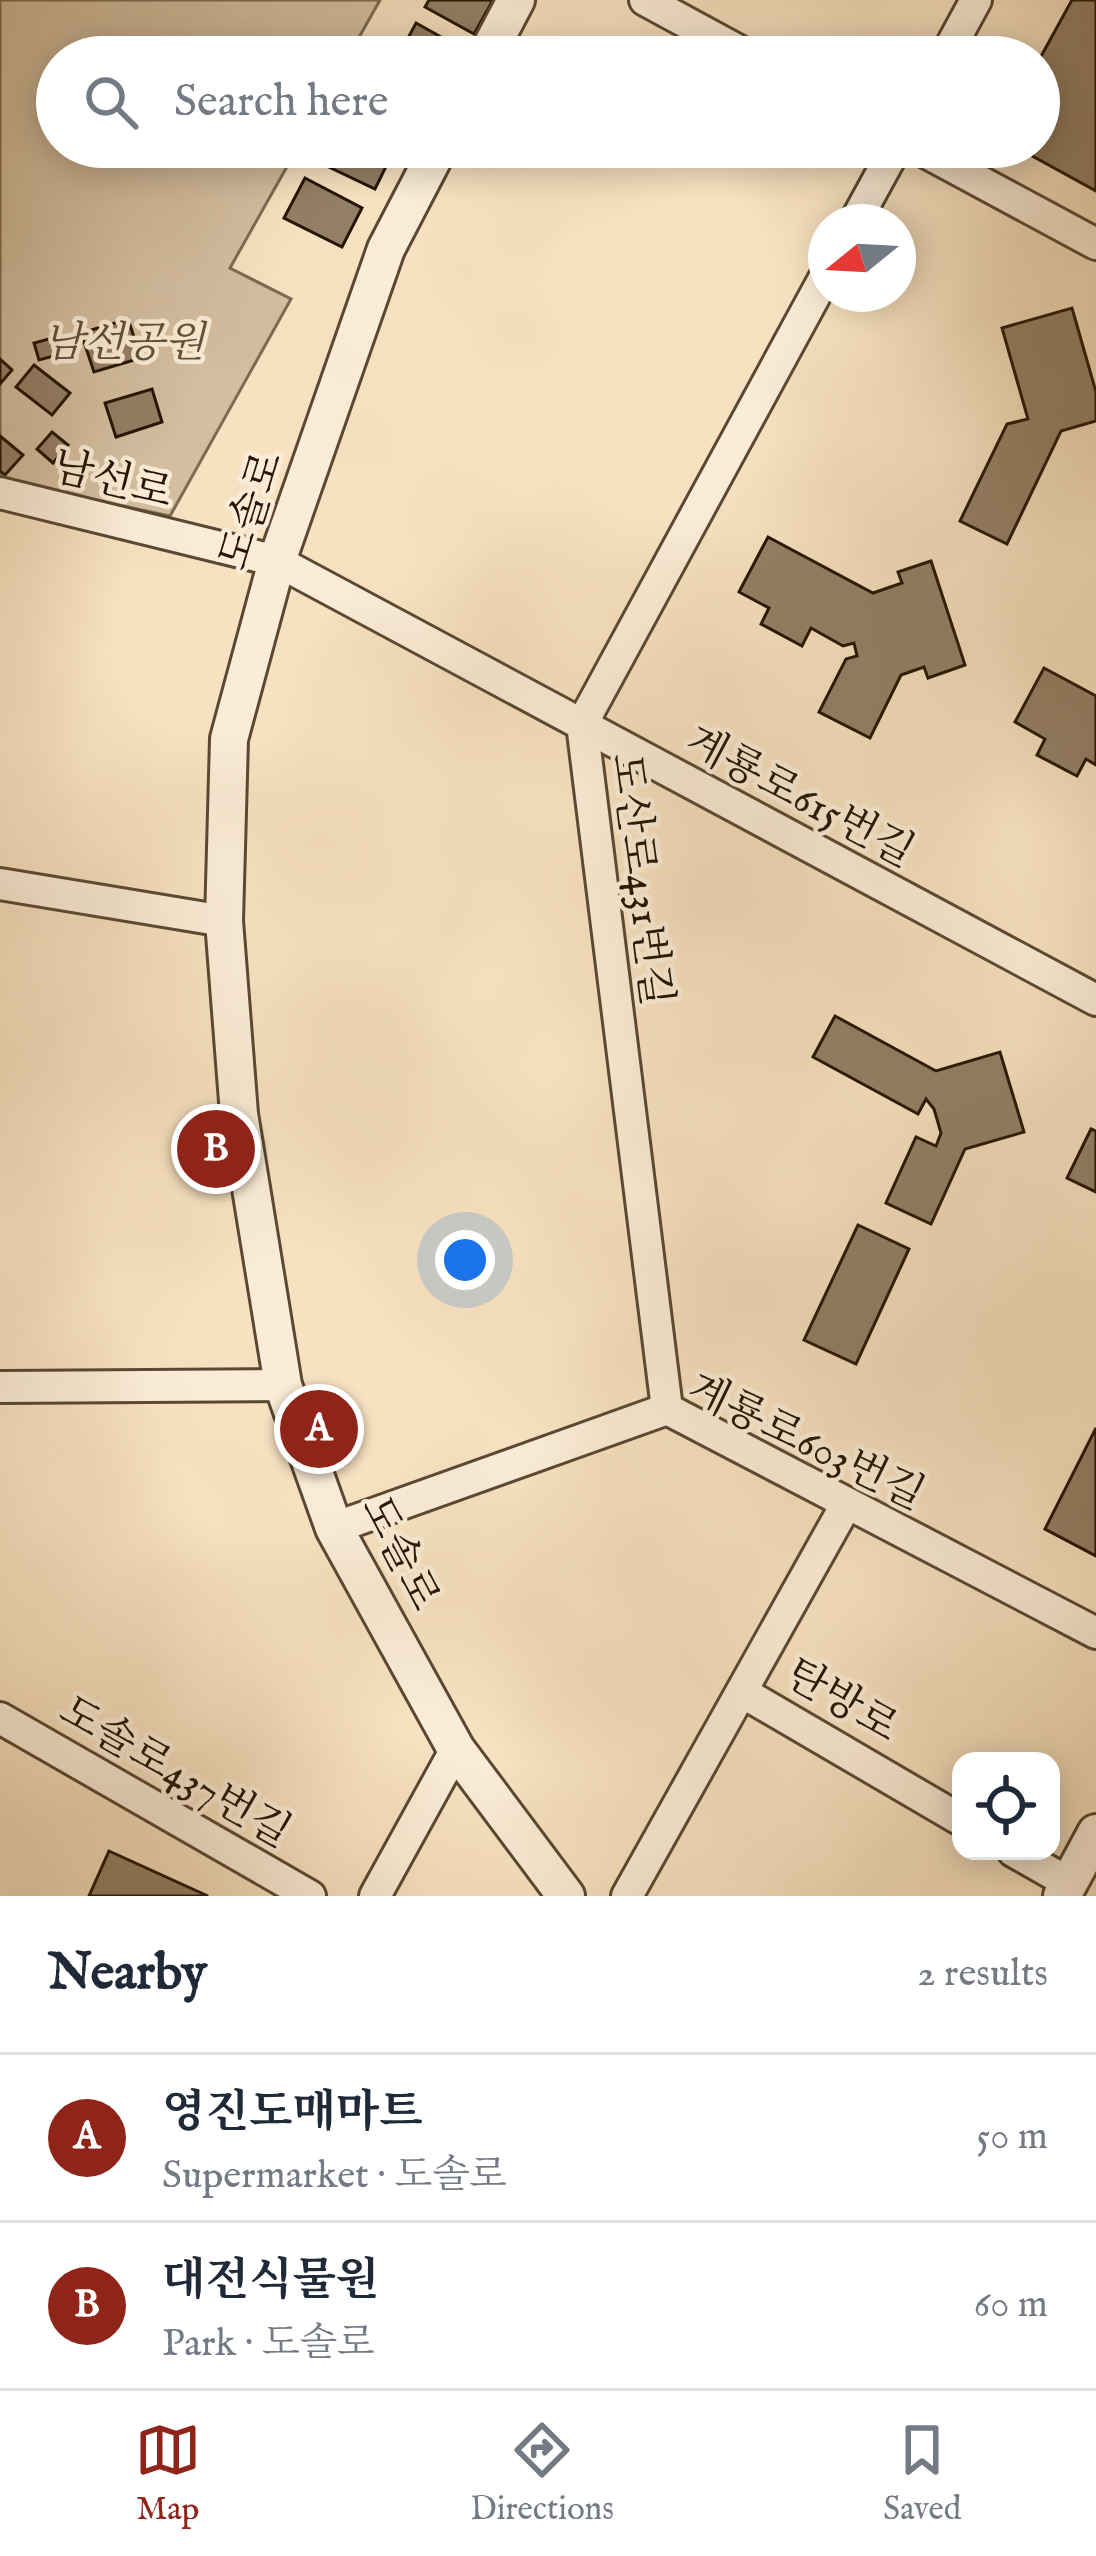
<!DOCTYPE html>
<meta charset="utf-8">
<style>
body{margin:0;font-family:"IM FELL English","Noto Serif KR",serif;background:#f6f6f7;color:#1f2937}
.controls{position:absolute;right:36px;bottom:36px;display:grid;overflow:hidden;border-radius:24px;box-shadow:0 6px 30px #0003}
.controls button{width:108px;height:108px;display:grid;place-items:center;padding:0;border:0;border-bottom:3px solid #e0e1e3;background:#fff;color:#1f2937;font:60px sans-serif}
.compass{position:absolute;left:808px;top:204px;width:108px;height:108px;border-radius:50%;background:#fff;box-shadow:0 6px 30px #0003;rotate:252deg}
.you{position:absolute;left:465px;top:1260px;width:42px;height:42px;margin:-30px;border:9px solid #fff;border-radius:50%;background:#1a73e8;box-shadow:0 0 0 18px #1a73e833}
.badge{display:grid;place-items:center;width:78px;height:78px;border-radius:50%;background:#8f2418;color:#fff;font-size:39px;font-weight:700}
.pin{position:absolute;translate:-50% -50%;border:6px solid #fff;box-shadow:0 3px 12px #0006}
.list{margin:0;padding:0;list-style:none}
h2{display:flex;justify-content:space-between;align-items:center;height:156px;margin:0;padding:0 48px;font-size:51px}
h2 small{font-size:39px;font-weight:400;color:#747a83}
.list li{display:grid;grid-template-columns:78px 1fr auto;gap:36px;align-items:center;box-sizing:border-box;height:168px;padding:0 48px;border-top:3px solid #e0e1e3}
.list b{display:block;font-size:45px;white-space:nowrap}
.list p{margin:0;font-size:39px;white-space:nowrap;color:#747a83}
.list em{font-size:39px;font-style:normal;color:#747a83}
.icon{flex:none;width:66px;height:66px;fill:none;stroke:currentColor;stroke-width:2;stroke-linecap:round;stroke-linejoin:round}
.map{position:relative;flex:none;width:1096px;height:1896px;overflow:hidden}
.search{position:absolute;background:#fff;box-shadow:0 6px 30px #0003;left:36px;right:36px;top:36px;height:132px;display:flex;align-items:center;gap:30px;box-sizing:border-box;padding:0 42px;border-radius:66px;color:#747a83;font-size:45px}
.sheet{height:492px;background:#fff}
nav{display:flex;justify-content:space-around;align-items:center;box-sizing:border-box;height:168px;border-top:3px solid #e0e1e3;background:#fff;font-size:33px;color:#747a83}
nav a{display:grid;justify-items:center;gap:6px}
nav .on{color:#8f2418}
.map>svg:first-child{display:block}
.green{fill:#d3bea0;stroke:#7c6a51;stroke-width:3}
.building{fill:#937f65;stroke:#261502;stroke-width:3}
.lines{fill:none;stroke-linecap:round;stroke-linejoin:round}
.minor-casing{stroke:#5a4832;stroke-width:36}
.tertiary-casing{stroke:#5a4832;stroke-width:42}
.minor{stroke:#faecd6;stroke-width:30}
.tertiary{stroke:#faecd6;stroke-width:36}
.labels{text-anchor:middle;stroke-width:9;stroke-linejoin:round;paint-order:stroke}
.park-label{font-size:42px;font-style:italic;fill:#635039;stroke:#faecd6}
.street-label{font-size:42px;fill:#261502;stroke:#faecd6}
</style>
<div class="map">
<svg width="1096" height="1896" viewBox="0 0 1096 1896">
<rect width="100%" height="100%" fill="#f7e1c0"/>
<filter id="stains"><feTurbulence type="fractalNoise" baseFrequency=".00167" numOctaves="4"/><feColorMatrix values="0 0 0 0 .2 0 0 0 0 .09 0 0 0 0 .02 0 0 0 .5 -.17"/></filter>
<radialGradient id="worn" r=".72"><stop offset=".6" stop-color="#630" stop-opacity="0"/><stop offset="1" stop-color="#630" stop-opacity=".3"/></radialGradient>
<path class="green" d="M 0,0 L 380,0 L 348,57 L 57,57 L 57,147 L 298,147 L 230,268 L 291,299 L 170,516 L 0,480 Z"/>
<g class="building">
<path d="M 429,0 L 493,0 L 474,34 L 425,7 Z"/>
<path d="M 1072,0 L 1096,0 L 1096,191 L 1016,147 L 1039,147 L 1039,60 Z"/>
<path d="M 416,23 L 459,47 L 453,57 L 398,57 Z"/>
<path d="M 312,147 L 393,147 L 395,148 L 375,189 L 308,157 Z"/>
<path d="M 305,178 L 362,208 L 342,247 L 284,218 Z"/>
<path d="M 1072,308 L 1096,392 L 1096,421 L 1061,431 L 1007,544 L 960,521 L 1007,424 L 1028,419 L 1002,328 Z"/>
<path d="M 128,319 L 141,358 L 94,372 L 81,333 Z"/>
<path d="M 56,337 L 61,354 L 39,360 L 34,343 Z"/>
<path d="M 0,359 L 12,370 L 0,384 Z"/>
<path d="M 34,365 L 70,393 L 52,415 L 16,387 Z"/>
<path d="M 152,389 L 162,422 L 116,437 L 105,403 Z"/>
<path d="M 52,432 L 68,445 L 53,463 L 37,449 Z"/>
<path d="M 0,436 L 23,455 L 5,475 L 0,471 Z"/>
<path d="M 768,537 L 873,593 L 902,583 L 898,572 L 931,561 L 965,665 L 928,678 L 924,667 L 901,675 L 870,738 L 819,712 L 846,659 L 857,656 L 854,643 L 843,646 L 811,628 L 802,646 L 761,624 L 769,608 L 739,592 Z"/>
<path d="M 1044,668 L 1096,696 L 1096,765 L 1086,759 L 1077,776 L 1037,755 L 1045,739 L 1015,722 Z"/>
<path d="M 835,1016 L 936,1071 L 1000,1052 L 1024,1132 L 965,1149 L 931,1224 L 886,1203 L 916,1137 L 936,1146 L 941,1133 L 934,1109 L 926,1099 L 918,1114 L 813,1057 Z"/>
<path d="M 1091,1129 L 1096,1131 L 1096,1192 L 1067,1178 Z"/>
<path d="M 858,1225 L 909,1249 L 856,1364 L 804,1340 Z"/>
<path d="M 1096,1428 L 1096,1556 L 1045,1529 Z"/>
<path d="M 109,1851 L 208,1896 L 89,1896 Z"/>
</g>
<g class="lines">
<defs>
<g id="minor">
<path d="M 645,0 L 750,57"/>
<path d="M 945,57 L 976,0"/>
<path d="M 916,147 L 1096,244"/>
<path d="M 855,222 L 896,147"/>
<path d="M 0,493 L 277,561 L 1096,1000"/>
<path d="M 0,884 L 224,921"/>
<path d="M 0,1387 L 283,1385"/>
<path d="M 667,1409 L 582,724 L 826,275"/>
<path d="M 334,1528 L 667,1409 L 1096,1633"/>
<path d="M 742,1692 L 961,1820"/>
<path d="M 0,1718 L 310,1896"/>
<path d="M 1013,1851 L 1069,1883"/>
<path d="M 375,1896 L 456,1749"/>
<path d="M 627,1896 L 847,1503"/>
</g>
<g id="tertiary">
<path d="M 486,57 L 516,0"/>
<path d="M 439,147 L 386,249 L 277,561 L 229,739 L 224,921 L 239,1114 L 283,1385 L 334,1528 L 456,1749 L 566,1896"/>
<path d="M 1062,1896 L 1096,1833"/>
</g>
</defs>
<use href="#minor" class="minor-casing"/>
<use href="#tertiary" class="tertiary-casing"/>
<use href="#minor" class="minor"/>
<use href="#tertiary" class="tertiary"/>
</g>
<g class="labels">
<g class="park-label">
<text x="124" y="356">남선공원</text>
</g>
<g class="street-label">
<text transform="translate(113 478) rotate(14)" y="15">남선로</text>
<text transform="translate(249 510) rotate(-72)" y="15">도솔로</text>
<text transform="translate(801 795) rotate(28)" y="15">계룡로615번길</text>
<text transform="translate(643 879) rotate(83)" y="15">도산로431번길</text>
<text transform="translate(807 1440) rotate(26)" y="15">계룡로603번길</text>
<text transform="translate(402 1552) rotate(63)" y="15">도솔로</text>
<text transform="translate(843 1699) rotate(30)" y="15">탄방로</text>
<text transform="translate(176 1770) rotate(30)" y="15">도솔로437번길</text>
</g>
</g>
<rect width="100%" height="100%" filter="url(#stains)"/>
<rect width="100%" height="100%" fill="url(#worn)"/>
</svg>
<div class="controls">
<button><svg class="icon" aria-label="locate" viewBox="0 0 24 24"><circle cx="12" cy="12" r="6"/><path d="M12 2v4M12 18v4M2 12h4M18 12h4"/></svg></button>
</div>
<svg class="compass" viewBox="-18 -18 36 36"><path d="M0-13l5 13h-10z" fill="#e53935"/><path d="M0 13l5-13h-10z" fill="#747a83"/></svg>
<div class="you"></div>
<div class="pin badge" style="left:319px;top:1429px">A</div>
<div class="pin badge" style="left:216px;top:1149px">B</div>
<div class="search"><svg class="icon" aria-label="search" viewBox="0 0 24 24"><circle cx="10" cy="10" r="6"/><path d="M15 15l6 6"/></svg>Search here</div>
</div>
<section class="sheet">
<h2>Nearby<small>2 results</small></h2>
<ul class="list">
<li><span class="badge">A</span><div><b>영진도매마트</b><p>Supermarket · 도솔로</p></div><em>50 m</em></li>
<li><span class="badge">B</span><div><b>대전식물원</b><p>Park · 도솔로</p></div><em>60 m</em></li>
</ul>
</section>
<nav>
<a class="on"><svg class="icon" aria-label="map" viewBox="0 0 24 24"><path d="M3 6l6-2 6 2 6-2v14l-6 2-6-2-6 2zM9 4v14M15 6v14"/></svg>Map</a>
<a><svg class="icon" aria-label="directions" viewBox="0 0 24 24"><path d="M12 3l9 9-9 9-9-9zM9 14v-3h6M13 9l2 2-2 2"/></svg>Directions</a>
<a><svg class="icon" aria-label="saved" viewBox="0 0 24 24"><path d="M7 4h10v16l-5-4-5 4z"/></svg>Saved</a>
</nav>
